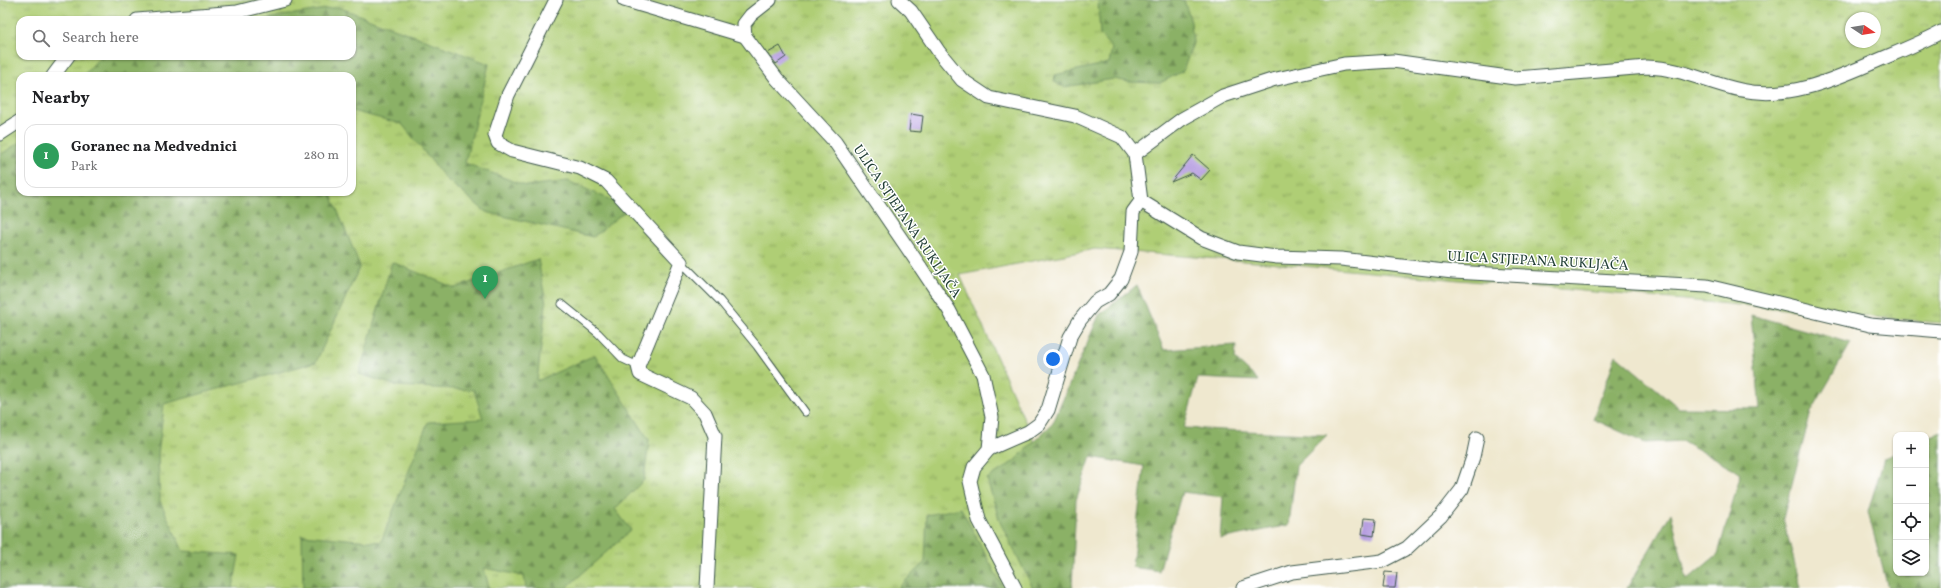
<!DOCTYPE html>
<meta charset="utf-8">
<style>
body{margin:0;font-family:Vollkorn,serif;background:#f6f6f6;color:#202124}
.controls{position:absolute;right:12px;bottom:12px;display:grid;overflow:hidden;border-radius:8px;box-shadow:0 1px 3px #0004}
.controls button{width:36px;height:36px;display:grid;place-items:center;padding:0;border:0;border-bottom:1px solid #e0e0e0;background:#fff;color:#202124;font:20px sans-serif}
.compass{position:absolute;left:1845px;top:12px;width:36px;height:36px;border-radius:50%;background:#fff;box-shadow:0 1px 3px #0004;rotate:102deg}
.you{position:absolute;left:1053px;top:359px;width:14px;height:14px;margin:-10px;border:3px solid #fff;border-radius:50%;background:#1a73e8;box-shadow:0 0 0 6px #1a73e833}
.badge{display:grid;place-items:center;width:26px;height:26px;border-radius:50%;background:#db2777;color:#fff;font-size:13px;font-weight:700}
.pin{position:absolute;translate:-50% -33px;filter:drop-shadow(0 1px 2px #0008)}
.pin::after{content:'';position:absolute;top:21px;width:14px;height:12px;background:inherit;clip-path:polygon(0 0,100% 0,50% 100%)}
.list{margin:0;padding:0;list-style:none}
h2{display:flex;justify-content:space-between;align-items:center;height:52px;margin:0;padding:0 16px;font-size:17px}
h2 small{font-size:13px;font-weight:400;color:#757577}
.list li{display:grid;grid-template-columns:26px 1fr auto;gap:12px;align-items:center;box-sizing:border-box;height:64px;margin:0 8px 8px;padding:0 8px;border:1px solid #e0e0e0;border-radius:12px}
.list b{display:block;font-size:15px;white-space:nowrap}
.list p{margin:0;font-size:13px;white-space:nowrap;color:#757577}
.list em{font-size:13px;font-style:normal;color:#757577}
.icon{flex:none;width:22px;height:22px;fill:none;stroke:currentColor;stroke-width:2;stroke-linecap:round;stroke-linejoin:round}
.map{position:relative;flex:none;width:1941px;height:588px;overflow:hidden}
.search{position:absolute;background:#fff;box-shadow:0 1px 3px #0004;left:16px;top:16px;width:340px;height:44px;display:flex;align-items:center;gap:10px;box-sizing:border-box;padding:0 14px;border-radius:12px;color:#757577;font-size:15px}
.panel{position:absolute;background:#fff;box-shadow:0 1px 3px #0004;left:16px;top:72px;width:340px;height:124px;border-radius:12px}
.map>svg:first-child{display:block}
.grass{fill:url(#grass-tufts);stroke:#678654;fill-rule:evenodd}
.forest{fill:url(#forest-firs);stroke:#55774d}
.building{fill:#b69ee0}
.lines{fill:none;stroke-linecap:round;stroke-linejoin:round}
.service-casing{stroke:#3e574b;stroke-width:9}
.minor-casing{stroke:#3e574b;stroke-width:15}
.service{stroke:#fff;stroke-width:7}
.minor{stroke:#fff;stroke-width:13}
.labels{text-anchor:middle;stroke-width:3;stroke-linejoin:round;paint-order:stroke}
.street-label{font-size:14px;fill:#1f3d34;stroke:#fff}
</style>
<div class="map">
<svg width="1941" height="588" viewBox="0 0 1941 588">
<defs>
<pattern id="grass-tufts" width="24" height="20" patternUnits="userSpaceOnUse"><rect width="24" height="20" fill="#afce75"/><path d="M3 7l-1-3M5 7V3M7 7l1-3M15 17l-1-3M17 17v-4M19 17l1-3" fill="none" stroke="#8ea861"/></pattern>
<pattern id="forest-firs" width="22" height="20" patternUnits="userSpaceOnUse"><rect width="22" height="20" fill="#8bb166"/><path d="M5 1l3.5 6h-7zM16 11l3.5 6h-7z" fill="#719155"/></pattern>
</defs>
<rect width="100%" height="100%" fill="#fff"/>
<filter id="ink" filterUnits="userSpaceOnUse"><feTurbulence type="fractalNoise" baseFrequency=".025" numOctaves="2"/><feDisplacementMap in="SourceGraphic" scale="8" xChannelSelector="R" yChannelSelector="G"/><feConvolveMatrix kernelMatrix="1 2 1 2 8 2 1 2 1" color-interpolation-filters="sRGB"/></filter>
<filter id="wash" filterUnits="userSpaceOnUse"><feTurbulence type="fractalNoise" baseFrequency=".012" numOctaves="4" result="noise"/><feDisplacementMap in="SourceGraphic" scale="16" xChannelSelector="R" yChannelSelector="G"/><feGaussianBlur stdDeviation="0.9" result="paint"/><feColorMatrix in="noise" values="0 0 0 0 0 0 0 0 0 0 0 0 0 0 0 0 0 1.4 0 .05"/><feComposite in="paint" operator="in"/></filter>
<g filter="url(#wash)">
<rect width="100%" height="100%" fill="#efe8cf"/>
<path class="grass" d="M 0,0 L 1941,0 L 1941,323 L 1281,264 L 1095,249 L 960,275 L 1037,448 L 1073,588 L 0,588 ZM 1851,18 L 1875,18 L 1875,42 L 1851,42 ZM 20,20 L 352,20 L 352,56 L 20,56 ZM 20,76 L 352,76 L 352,192 L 20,192 Z"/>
<g class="forest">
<path d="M 1098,0 L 1184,0 L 1191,22 L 1193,43 L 1183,71 L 1160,83 L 1129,82 L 1114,79 L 1064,87 L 1054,82 L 1055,75 L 1109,63 L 1112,48 L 1100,35 Z"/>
<path d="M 338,7 L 489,64 L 465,163 L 526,186 L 568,181 L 629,208 L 593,237 L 486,212 L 446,179 L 402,124 L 352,111 L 352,76 L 83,76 L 99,58 L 106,56 L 352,56 L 352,20 L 258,20 Z"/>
<path d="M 20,142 L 20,192 L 330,192 L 360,266 L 316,362 L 164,404 L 158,455 L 160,501 L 183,551 L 239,555 L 233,588 L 0,588 L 0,155 Z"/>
<path d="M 538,259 L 546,304 L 537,381 L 595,355 L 649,440 L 644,480 L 615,509 L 631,530 L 566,588 L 526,588 L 524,576 L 484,568 L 489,588 L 303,588 L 302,535 L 381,542 L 428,422 L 483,419 L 474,390 L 398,386 L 359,374 L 392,262 L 455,288 Z"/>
<path d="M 1137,285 L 1164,350 L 1236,345 L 1235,359 L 1259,381 L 1198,378 L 1184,428 L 1327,435 L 1296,466 L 1289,525 L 1220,539 L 1223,497 L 1182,492 L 1159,571 L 1132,567 L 1144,466 L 1091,457 L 1076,500 L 1072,588 L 1033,588 L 1000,522 L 987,479 L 1013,462 L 1053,423 L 1099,315 Z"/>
<path d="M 1751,315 L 1851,343 L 1811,412 L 1783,518 L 1801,588 L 1627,588 L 1671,513 L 1687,580 L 1718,554 L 1741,473 L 1683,441 L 1645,443 L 1593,419 L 1616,355 L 1679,408 L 1760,409 Z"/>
<path d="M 1941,432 L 1941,588 L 1888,588 L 1868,512 L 1884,458 L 1896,453 L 1896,573 L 1926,573 L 1926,439 Z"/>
<path d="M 961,508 L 1003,588 L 898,588 L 925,562 L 927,515 Z"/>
</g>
<g id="blocks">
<g class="building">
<path d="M 780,46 L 786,57 L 776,64 L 768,53 Z"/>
<path d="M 911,114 L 923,116 L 921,132 L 909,131 Z"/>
<path d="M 1193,155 L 1210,170 L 1201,180 L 1192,173 L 1171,182 Z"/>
<path d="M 1364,518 L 1376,519 L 1374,536 L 1362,534 Z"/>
<path d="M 1385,572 L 1397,573 L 1395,588 L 1383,588 Z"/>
</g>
</g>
</g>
<g filter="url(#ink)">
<use href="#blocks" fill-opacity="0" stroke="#3e574b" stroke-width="1"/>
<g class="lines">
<defs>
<g id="service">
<path d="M 681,262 L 720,301 L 757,346 L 805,412"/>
<path d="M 562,304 L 598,333 L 623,359 L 638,366"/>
</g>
<g id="minor">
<path d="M 556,0 L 508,95 L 495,135 L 498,143 L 512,151 L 580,168 L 606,181 L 681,262 L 638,366 L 640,374 L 691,398 L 705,413 L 715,436 L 707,588"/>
<path d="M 624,0 L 745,36"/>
<path d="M 770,0 L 751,15 L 744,24 L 745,36 L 777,79 L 835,142 L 917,262 L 949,310 L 983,375 L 992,417 L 989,449 L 974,467 L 970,481 L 979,520 L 1015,588"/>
<path d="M 899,0 L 911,11 L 939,52 L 962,80 L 989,98 L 1075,116 L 1122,137 L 1135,154 L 1141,201 L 1201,238 L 1238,252 L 1277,257 L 1341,259 L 1453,272 L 1707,286 L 1870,325 L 1941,331"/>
<path d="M 137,20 L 237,12 L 285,0"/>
<path d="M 53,76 L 68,56"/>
<path d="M 0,134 L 20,121"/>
<path d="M 1135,154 L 1182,119 L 1223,96 L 1272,80 L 1344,64 L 1393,61 L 1515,78 L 1647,67 C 1683,68 1707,83 1741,90 C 1787,100 1830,81 1872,63 C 1895,53 1919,44 1941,32"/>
<path d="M 989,449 L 1028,432 L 1039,424 L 1048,410 L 1070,337 L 1080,320 L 1095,302 L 1109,294 L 1121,279 L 1131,252 L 1133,212 L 1141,201"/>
<path d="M 1243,588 L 1292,572 L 1382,561 L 1407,548 L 1441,516 L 1462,489 L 1473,457 L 1477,438"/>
</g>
</defs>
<use href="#service" class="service-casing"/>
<use href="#minor" class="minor-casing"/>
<use href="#service" class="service"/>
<use href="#minor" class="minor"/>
</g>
</g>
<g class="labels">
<g class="street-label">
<text transform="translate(908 221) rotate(56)" y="5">ULICA STJEPANA RUKLJAČA</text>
<text transform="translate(1538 260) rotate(3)" y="5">ULICA STJEPANA RUKLJAČA</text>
</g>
</g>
</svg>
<div class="controls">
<button>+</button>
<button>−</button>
<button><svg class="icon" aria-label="locate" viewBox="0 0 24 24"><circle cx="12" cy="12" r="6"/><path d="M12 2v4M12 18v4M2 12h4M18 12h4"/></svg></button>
<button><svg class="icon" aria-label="layers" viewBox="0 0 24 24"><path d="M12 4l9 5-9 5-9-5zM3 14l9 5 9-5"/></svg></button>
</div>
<svg class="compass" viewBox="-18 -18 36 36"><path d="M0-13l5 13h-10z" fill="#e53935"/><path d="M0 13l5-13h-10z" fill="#757577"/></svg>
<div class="you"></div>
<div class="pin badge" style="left:485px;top:299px;background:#2e9e5b">1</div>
<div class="search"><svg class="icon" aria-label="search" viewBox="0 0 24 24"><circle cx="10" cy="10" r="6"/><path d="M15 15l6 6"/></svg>Search here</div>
<section class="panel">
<h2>Nearby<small></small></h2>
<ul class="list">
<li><span class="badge" style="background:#2e9e5b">1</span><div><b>Goranec na Medvednici</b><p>Park</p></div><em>280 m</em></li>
</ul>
</section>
</div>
